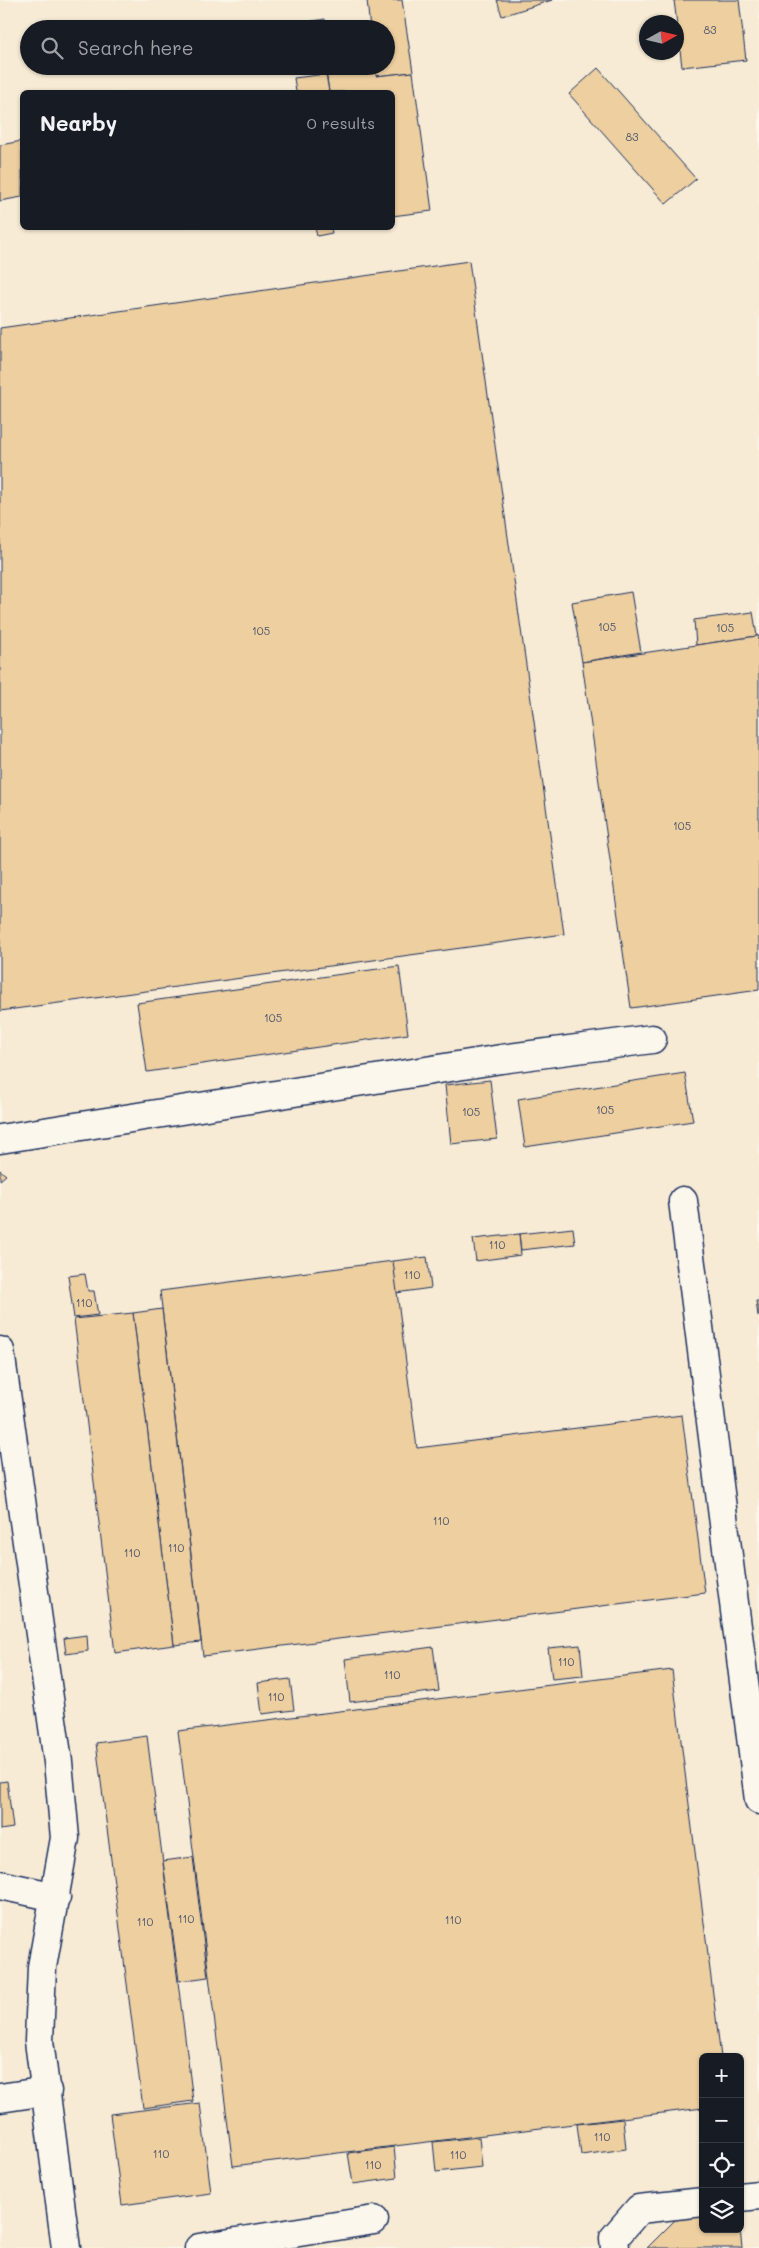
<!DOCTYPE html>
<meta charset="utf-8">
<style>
body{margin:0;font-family:Mali,sans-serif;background:#20242c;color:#f1f3f6}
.controls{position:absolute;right:15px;bottom:15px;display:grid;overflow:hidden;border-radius:8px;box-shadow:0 1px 4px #0004}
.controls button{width:45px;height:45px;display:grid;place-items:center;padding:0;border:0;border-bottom:1px solid #363941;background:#171b24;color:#f1f3f6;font:25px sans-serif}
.compass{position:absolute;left:639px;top:15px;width:45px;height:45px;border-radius:50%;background:#171b24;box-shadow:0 1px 4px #0004;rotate:82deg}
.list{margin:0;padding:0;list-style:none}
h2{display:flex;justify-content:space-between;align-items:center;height:65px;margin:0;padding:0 20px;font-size:21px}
h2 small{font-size:16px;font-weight:400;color:#9ea1a6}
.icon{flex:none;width:28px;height:28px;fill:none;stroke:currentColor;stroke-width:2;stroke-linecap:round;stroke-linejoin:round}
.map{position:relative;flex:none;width:759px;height:2248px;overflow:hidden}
.search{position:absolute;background:#171b24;box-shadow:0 1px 4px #0004;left:20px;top:20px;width:375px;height:55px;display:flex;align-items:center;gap:12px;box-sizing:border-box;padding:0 18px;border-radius:28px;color:#9ea1a6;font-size:19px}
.panel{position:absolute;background:#171b24;box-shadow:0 1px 4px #0004;left:20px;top:90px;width:375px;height:140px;border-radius:8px}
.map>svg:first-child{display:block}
.built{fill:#f7ebd5;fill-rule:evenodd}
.building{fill:#edcfa0;stroke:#1b2f5e}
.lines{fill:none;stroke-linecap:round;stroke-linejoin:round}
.minor-casing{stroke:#1b2f5e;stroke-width:31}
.minor{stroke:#fbf7ec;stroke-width:28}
.labels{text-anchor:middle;stroke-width:5;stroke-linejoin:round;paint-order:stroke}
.number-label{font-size:11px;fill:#50576e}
</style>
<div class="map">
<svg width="759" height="2248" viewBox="0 0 759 2248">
<rect width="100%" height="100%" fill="#fbf7ec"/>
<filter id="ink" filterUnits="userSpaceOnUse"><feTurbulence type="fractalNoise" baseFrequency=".02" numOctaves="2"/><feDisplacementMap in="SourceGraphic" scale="10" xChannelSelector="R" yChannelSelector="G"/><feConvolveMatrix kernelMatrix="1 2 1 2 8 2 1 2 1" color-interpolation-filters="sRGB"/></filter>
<g filter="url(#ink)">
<path class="built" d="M 0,0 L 759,0 L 759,2248 L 0,2248 ZM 646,22 L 676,22 L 676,52 L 646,52 ZM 29,29 L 386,29 L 386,66 L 29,66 ZM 22,92 L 392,92 L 392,228 L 22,228 ZM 703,2057 L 740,2057 L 740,2229 L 703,2229 Z"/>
<g class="building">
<path d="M 367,0 L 402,0 L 413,72 L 376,76 L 375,66 L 386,66 L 386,29 L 370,29 Z"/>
<path d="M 497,0 L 552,0 L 502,16 Z"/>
<path d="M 674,0 L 739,0 L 746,60 L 682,67 Z"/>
<path d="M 325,19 L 326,29 L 308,29 L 307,22 Z"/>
<path d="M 333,66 L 352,66 L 352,68 L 333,70 Z"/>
<path d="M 375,66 L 376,76 L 413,72 L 432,211 L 392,216 L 392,92 L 329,92 L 326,71 Z"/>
<path d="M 598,68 L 696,179 L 666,204 L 569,94 Z"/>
<path d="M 326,74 L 329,92 L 296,92 L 294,78 Z"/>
<path d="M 22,141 L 22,197 L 0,201 L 0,145 Z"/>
<path d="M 315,228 L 331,228 L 332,233 L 317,236 Z"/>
<path d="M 469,261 L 564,934 L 0,1011 L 0,328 Z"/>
<path d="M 631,592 L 641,652 L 582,662 L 572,602 Z"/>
<path d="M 753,612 L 757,636 L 696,645 L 694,620 Z"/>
<path d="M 757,636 L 759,636 L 759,990 L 631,1008 L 582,662 Z"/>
<path d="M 399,966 L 408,1034 L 147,1072 L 137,1003 Z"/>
<path d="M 685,1073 L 693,1121 L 525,1147 L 518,1099 Z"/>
<path d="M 490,1080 L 497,1139 L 451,1144 L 445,1085 Z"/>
<path d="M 0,1170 L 6,1175 L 0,1180 Z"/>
<path d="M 573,1228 L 575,1244 L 521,1250 L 519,1234 Z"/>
<path d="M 519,1234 L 521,1255 L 476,1261 L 473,1239 Z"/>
<path d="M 427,1257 L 431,1288 L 396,1293 L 393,1261 Z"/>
<path d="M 393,1261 L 417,1448 L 682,1415 L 705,1593 L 203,1656 L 160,1291 Z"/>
<path d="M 85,1274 L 88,1291 L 94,1291 L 98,1315 L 74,1318 L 68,1276 Z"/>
<path d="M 756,1301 L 759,1301 L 759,1316 L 758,1316 Z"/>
<path d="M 162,1309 L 201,1642 L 174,1645 L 133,1313 Z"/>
<path d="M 133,1313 L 174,1645 L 115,1653 L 74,1319 Z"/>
<path d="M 87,1635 L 88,1651 L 66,1654 L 64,1638 Z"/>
<path d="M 580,1645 L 583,1676 L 552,1679 L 548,1648 Z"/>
<path d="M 433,1647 L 439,1691 L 350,1702 L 345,1659 Z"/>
<path d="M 672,1670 L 721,2057 L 703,2057 L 703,2108 L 233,2166 L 178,1731 Z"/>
<path d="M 290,1679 L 294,1710 L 262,1714 L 258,1683 Z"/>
<path d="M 147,1736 L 193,2101 L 143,2108 L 96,1743 Z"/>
<path d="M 7,1781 L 13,1828 L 0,1830 L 0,1782 Z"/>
<path d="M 193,1857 L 208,1977 L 179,1981 L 163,1861 Z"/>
<path d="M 200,2103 L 211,2193 L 122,2205 L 110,2114 Z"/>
<path d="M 623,2119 L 626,2149 L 581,2155 L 577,2124 Z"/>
<path d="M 479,2137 L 482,2167 L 436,2172 L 433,2142 Z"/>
<path d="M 394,2147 L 397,2178 L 353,2184 L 348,2153 Z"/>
<path d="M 703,2216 L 703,2229 L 740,2229 L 742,2248 L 647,2248 L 675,2220 Z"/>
</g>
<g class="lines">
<defs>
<g id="minor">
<path d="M 0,1139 L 501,1059 L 652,1039"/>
<path d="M 683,1201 L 759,1800"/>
<path d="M 0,1351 L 58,1762 L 65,1838 L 42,1967 L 39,2041 L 66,2248"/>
<path d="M 0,1885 L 56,1897"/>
<path d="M 0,2098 L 47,2091"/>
<path d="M 740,2197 L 759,2195"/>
<path d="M 199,2248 L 374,2220"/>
<path d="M 615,2248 L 614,2238 L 639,2209 L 703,2202"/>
</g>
</defs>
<use href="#minor" class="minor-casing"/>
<use href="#minor" class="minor"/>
</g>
</g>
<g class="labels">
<g class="number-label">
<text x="710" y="34">83</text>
<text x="632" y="141">83</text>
<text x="607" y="631">105</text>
<text x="725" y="632">105</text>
<text x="261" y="635">105</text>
<text x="682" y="830">105</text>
<text x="273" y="1022">105</text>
<text x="605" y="1114">105</text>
<text x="471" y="1116">105</text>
<text x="497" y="1249">110</text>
<text x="412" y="1279">110</text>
<text x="84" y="1307">110</text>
<text x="441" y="1525">110</text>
<text x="176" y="1552">110</text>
<text x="132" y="1557">110</text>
<text x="566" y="1666">110</text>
<text x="392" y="1679">110</text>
<text x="276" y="1701">110</text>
<text x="186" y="1923">110</text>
<text x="453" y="1924">110</text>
<text x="145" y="1926">110</text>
<text x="602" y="2141">110</text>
<text x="161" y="2158">110</text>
<text x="458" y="2159">110</text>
<text x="373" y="2169">110</text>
</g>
</g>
</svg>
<div class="controls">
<button>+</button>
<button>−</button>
<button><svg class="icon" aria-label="locate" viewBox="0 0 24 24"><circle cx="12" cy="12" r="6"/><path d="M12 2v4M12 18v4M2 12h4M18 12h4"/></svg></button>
<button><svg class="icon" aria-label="layers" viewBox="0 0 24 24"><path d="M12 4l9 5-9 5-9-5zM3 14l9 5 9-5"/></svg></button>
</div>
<svg class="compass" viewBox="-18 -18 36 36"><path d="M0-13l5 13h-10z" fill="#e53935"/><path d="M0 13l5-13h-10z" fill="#9ea1a6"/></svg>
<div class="search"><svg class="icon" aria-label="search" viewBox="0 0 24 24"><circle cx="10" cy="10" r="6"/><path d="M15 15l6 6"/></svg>Search here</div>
<section class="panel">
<h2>Nearby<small>0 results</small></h2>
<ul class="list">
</ul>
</section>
</div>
